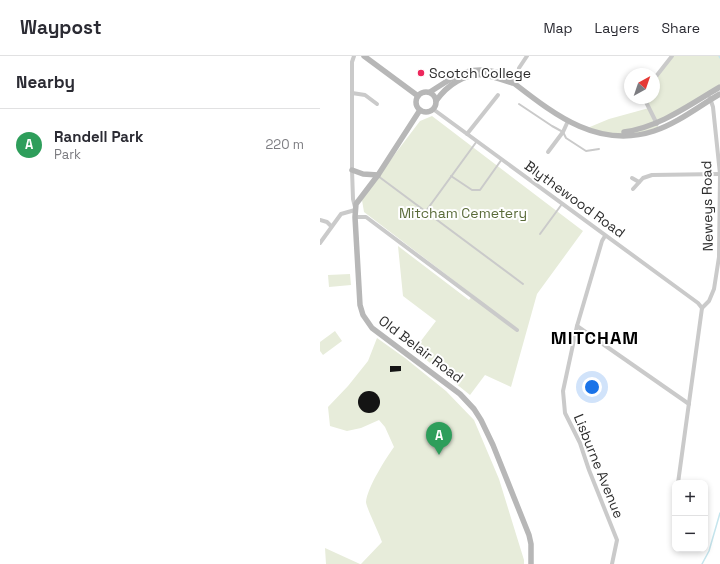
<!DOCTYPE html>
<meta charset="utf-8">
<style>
body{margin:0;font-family:"Space Grotesk",sans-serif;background:#f2f2f3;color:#2b2b33}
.controls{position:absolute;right:12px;bottom:12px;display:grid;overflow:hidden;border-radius:8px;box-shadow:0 2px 6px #0003}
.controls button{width:36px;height:36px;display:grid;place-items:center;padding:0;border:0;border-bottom:1px solid #e1e1e2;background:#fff;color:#2b2b33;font:20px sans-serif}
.compass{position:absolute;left:304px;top:12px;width:36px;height:36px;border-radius:50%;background:#fff;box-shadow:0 2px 6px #0003;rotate:40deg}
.you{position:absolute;left:272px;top:331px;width:14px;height:14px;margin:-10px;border:3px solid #fff;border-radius:50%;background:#1a73e8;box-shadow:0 0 0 6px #1a73e833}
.badge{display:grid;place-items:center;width:26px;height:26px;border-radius:50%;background:#111827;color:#fff;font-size:13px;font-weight:700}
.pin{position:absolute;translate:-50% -33px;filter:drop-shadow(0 1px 2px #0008)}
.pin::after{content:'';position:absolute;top:21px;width:14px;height:12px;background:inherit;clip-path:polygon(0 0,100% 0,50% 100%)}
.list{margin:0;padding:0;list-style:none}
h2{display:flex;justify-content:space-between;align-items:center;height:52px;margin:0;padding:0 16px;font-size:17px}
h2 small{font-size:13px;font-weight:400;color:#7c7c81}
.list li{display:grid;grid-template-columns:26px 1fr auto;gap:12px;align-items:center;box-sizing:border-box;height:72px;padding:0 16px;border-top:1px solid #e1e1e2}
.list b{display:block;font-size:15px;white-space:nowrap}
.list p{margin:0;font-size:13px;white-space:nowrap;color:#7c7c81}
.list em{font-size:13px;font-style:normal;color:#7c7c81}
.map{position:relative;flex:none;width:400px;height:508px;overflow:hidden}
header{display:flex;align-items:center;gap:24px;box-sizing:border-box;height:56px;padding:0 20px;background:#fff;border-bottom:1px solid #e1e1e2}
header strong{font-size:19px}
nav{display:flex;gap:22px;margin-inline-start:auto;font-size:14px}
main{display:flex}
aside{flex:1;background:#fff}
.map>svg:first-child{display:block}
.green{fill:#e7ecda}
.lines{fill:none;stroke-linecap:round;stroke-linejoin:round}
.stream{stroke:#c5e5ed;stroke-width:1.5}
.building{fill:#141414}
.lane{stroke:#cacaca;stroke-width:2}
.street{stroke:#cacaca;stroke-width:4}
.secondary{stroke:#b7b7b7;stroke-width:5.5}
.poi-dot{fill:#ed275c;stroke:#fff;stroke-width:1.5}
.labels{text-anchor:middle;stroke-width:4;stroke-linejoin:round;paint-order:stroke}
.poi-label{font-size:14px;fill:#2d2d2d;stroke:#fff;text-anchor:start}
.street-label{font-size:14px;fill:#2d2d2d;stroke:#fff}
.park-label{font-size:14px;fill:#5a6b39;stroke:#fff}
.district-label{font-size:18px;font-weight:bold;letter-spacing:1px;fill:#000;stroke:#fff}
</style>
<header>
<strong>Waypost</strong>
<nav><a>Map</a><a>Layers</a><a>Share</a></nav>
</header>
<main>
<aside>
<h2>Nearby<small></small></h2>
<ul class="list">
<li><span class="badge" style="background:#2e9e5b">A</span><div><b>Randell Park</b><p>Park</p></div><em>220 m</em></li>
</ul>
</aside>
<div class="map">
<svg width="400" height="508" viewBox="0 0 400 508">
<rect width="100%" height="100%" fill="#fff"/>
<g class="green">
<path d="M 352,0 L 400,0 L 400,31 L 337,68 L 339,73 L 301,81 L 265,73 L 289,63 L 329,52 L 324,42 L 334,42 L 334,23 Z"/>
<path d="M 112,60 L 263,175 L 217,238 L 191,331 L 165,319 L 150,339 L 94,294 L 116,265 L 83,240 L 78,190 L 149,244 L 153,239 L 44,156 L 42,144 L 59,119 L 100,65 Z"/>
<path d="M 30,218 L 31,229 L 9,231 L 8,219 Z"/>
<path d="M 15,275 L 22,285 L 3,299 L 0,295 L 0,286 Z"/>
<path d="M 57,282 L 85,302 L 126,335 L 154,364 L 179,423 L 204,504 L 204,508 L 41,508 L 62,486 C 60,479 46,451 46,446 C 47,432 66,402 74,391 L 65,371 L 59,364 L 41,372 L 27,375 L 10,370 L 8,351 L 28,330 L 48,305 Z"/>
<path d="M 5,492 L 40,508 L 6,508 Z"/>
</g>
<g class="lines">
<g class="stream">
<path d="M 399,0 L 400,2"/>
<path d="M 382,508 L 389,495 L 400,457"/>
</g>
</g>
<g class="building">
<path d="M 70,310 L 81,310 L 81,315 L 70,316 Z"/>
<circle cx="49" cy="346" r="11"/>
</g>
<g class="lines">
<g class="lane">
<path d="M 199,48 L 232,70 L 243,76 L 246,82 L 266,95 L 279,93"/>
<path d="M 58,120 L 203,228"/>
<path d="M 131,120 L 152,134 L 160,134 L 182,103"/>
<path d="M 106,155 L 157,85"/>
<path d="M 220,178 L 242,148"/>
</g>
<g class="street">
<path d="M 34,0 L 32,6 L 32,114 L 33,143 L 35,151"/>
<path d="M 199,12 L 207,0"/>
<path d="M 334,23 L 352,0"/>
<path d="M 32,37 L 45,39 L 57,48"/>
<path d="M 324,42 L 337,68"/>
<path d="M 113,53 L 378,247 L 382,252"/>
<path d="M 147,78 L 178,39"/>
<path d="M 228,96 L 243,76 L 248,65"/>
<path d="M 312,122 L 319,126"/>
<path d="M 313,133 L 323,122 L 332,119 L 400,118"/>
<path d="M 35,161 L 46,161 L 197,274"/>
<path d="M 0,164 L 7,166 L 11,170"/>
<path d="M 285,180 L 282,185 L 257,270 L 243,335 L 245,357 L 260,387 L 269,414 L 297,484 L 292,508"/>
<path d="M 0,187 L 21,158 L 35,154"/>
<path d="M 382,252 L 389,245 L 394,233 L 399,201 L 400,118 L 393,51 L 390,42"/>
<path d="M 257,270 L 369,348"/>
<path d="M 358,427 L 382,252"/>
</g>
<g class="secondary">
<path d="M 44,0 L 98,40"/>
<circle cx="106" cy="46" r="10"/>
<path d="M 110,36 C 135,20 150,7 182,18 C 227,52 273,95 334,75 C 358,67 379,50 400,38"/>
<path d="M 116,45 C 127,29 145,17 164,19 C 173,20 183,24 192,27"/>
<path d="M 100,54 L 58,119 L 36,148 L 35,161 L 40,249 L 43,259 L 52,272 L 140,338 L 154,353 L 161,364 L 173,389 L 209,479 L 211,488 L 211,508"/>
<path d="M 304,76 C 340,71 369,49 400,31"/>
<path d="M 32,114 L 43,118 L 58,119"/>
</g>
</g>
<circle class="poi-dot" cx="101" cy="17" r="4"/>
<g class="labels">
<g class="poi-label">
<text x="109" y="22">Scotch College</text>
</g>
<g class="street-label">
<text transform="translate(255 143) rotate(36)" y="5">Blythewood Road</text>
<text transform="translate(387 150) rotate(-91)" y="5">Neweys Road</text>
<text transform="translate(101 293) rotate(37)" y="5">Old Belair Road</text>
<text transform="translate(279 410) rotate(68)" y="5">Lisburne Avenue</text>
</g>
<g class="park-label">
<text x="143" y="162">Mitcham Cemetery</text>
</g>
<g class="district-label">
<text x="275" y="288">MITCHAM</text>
</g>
</g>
</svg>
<div class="controls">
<button>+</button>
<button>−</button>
</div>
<svg class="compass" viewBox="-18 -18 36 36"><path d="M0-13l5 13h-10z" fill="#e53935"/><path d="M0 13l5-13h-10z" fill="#7c7c81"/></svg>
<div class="you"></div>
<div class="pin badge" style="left:119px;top:399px;background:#2e9e5b">A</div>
</div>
</main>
